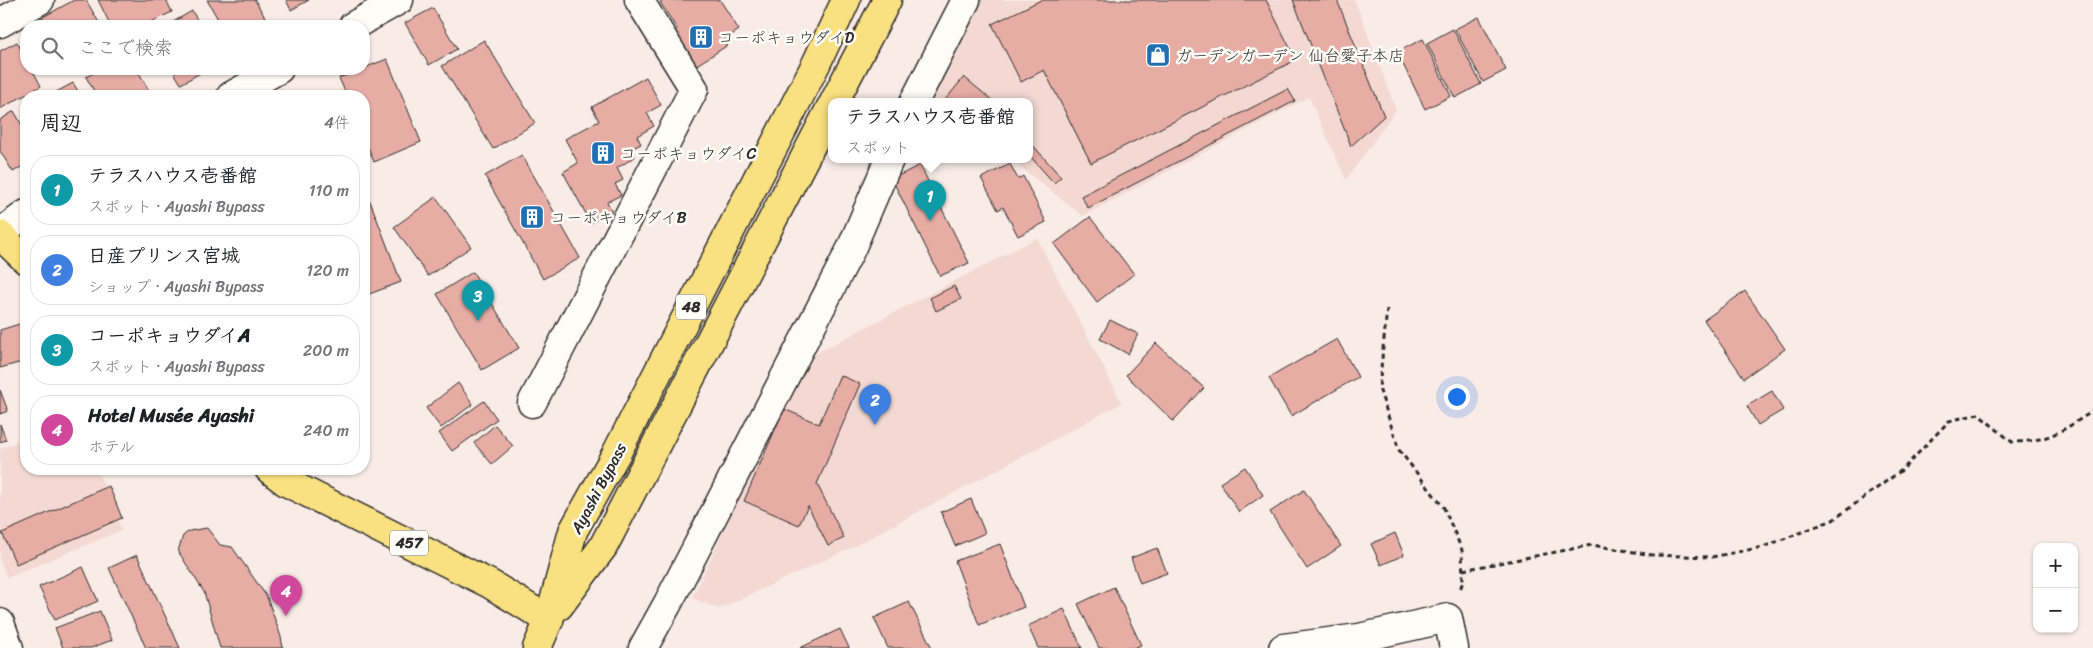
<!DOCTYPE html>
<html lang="ja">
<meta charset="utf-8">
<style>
body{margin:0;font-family:Sriracha,"Klee One",sans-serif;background:#f6f6f6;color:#202124}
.controls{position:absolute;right:15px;bottom:15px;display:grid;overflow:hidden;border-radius:10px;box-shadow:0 1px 4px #0004}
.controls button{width:45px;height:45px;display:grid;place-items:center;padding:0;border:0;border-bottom:1px solid #e0e0e0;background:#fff;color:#202124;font:25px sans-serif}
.you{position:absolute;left:1456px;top:396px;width:18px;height:18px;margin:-12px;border:4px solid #fff;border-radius:50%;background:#1a73e8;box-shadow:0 0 0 8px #1a73e833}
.badge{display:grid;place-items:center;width:32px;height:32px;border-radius:50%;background:#d93025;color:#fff;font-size:16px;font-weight:700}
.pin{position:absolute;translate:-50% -41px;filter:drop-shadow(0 1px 2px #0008)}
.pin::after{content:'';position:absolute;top:26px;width:18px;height:15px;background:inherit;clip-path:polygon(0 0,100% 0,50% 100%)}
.popup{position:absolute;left:828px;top:98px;width:205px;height:65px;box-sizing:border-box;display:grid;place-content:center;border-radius:10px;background:#fff;filter:drop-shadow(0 1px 4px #0005);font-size:16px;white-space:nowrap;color:#757577}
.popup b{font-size:19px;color:#202124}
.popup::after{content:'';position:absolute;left:50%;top:100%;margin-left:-10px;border:10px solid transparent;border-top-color:#fff}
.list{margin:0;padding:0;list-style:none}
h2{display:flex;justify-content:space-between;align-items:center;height:65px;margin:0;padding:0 20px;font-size:21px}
h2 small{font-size:16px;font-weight:400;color:#757577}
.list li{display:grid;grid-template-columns:32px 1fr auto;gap:15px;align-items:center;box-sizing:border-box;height:70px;margin:0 10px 10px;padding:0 10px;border:1px solid #e0e0e0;border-radius:20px}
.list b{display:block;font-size:19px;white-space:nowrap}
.list p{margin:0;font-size:16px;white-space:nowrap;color:#757577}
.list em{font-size:16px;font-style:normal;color:#757577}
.icon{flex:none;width:28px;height:28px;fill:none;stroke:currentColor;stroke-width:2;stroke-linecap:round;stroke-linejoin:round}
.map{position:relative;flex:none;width:2093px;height:648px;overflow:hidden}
.search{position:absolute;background:#fff;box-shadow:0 1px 4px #0004;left:20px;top:20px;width:350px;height:55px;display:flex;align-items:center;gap:12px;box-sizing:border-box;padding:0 18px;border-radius:20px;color:#757577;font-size:19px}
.panel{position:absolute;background:#fff;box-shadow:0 1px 4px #0004;left:20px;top:90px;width:350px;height:385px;border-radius:20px}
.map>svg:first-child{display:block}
.built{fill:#f4d9d3}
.building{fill:#e7ada5;stroke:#2b2b2b}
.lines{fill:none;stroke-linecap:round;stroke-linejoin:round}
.street-casing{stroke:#2b2b2b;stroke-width:31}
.highway-casing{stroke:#2b2b2b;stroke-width:31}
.path{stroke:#2b2b2b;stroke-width:3;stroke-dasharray:5 4;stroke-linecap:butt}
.street{stroke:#fdfcf7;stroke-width:28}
.highway{stroke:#f9e181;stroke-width:28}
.labels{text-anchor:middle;stroke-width:5;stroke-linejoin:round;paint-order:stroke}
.shield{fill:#fdfcf7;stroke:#6a6a68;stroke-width:1}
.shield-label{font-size:15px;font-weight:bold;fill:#2b2b2b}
.poi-label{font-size:16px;fill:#2b2b2b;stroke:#fdfcf7;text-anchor:start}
.street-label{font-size:16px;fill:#2b2b2b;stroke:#fdfcf7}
</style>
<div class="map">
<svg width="2093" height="648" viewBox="0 0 2093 648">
<rect width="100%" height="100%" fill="#f9ece7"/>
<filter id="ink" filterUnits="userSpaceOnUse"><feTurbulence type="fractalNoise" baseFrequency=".02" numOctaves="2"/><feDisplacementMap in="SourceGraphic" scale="10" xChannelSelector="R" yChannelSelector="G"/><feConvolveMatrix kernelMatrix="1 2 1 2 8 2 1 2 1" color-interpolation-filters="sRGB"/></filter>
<g filter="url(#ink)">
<g class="built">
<path d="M 978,0 L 1355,0 L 1396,110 L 1346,180 L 1309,97 L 1083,216 L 1011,160 L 1029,160 L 1029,102 L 937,102 L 932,98 Z"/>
<path d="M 1037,238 L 1122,403 L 849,549 L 719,609 L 692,598 L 805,359 Z"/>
<path d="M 26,438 L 26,469 L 97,469 L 122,530 L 7,578 L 0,561 L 0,449 Z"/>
</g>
<g class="building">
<path d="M 74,0 L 86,0 L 101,26 L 39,26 L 36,21 Z"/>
<path d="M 98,0 L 166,0 L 172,12 L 143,26 L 111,26 Z"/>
<path d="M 207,0 L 255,0 L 270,26 L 222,26 Z"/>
<path d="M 286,0 L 309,0 L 291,10 Z"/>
<path d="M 663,0 L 720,0 L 739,30 L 724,40 L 728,45 L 692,68 L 671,34 L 677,29 L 660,2 Z"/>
<path d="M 1041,0 L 1266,0 L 1296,60 L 1091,163 L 1044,70 L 1021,82 L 992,24 Z"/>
<path d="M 1293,0 L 1337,0 L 1384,116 L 1351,146 Z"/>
<path d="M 433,8 L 457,49 L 429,65 L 405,23 Z"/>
<path d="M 192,11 L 201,26 L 166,26 Z"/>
<path d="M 1479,17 L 1506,70 L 1483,82 L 1455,29 Z"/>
<path d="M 1453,29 L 1481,84 L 1455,98 L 1427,43 Z"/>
<path d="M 1423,39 L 1451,96 L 1425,109 L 1397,52 Z"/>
<path d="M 484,40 L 535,123 L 493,149 L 442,66 Z"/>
<path d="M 17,42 L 26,58 L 26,69 L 32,69 L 41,86 L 0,109 L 0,51 Z"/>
<path d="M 387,59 L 421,142 L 374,162 L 364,137 L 364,96 L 347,96 L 339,78 Z"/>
<path d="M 101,69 L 137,69 L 152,96 L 97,96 L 86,77 Z"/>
<path d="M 172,69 L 207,69 L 181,84 Z"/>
<path d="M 646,77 L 661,105 L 647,113 L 654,126 L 637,136 L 641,144 L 631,149 L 635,157 L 617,168 L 623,180 L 615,184 L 621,195 L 607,202 L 612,211 L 591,223 L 563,172 L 578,163 L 565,139 L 599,121 L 592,107 Z"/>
<path d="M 964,77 L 994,102 L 947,102 L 945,100 Z"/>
<path d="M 73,83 L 81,96 L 49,96 Z"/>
<path d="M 1288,89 L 1295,101 L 1088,208 L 1081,196 Z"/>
<path d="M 14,111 L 26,132 L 26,164 L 13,172 L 0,151 L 0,120 Z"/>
<path d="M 1029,141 L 1061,177 L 1054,183 L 1029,155 Z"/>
<path d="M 522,155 L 580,258 L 543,279 L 485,176 Z"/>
<path d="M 1010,164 L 1018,179 L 1023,176 L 1046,222 L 1018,236 L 1003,207 L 998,210 L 981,178 Z"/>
<path d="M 920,165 L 969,263 L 940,276 L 892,179 Z"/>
<path d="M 436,197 L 471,247 L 428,276 L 394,227 Z"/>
<path d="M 370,201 L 401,282 L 364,296 L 364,203 Z"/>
<path d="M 1090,217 L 1134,274 L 1097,302 L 1054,244 Z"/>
<path d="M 473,272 L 519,348 L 482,370 L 437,294 Z"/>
<path d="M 954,286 L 961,299 L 936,311 L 930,298 Z"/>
<path d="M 1745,291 L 1785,349 L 1744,378 L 1704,320 Z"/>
<path d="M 1110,320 L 1138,334 L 1128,354 L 1100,339 Z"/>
<path d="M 26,322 L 26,361 L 0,368 L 0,330 Z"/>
<path d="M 1337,339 L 1358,377 L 1291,416 L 1269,378 Z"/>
<path d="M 1156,343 L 1204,388 L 1173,421 L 1126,375 Z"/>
<path d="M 840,375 L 860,384 L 817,484 L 844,538 L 828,546 L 808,506 L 799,525 L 744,501 L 784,409 L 819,424 Z"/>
<path d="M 458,383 L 473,404 L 441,428 L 426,408 Z"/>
<path d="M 0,390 L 8,411 L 0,414 Z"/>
<path d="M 1772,391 L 1783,410 L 1758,425 L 1747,406 Z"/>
<path d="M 484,401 L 497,419 L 452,451 L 439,433 Z"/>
<path d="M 0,424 L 6,440 L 0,442 Z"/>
<path d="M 495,425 L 513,446 L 492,464 L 474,443 Z"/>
<path d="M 1245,467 L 1263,495 L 1239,512 L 1220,483 Z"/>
<path d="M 109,486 L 122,518 L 16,564 L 2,533 Z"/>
<path d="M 1304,490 L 1341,546 L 1307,569 L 1270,512 Z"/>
<path d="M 971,499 L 985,533 L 955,546 L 941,512 Z"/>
<path d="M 207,528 L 220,545 L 232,547 L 267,597 L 281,637 L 283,648 L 220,648 L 204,592 L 178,551 L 183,536 L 189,531 Z"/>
<path d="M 1395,533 L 1404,555 L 1381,565 L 1371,544 Z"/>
<path d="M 1000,544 L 1024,607 L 979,625 L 955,561 Z"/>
<path d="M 1157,548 L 1167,573 L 1140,583 L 1131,558 Z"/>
<path d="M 137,555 L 180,648 L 146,648 L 109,568 Z"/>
<path d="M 83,567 L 98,601 L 55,620 L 39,587 Z"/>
<path d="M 1114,587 L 1141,645 L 1134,648 L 1099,648 L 1078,604 Z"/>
<path d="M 909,602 L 932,648 L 888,648 L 874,618 Z"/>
<path d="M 1064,609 L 1082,648 L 1038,648 L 1028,626 Z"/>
<path d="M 100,611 L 112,640 L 91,648 L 63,648 L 55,628 Z"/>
<path d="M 840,629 L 849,648 L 800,648 Z"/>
</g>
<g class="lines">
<defs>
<g id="street">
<path d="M 0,23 L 40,0"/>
<path d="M 353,26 L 399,0"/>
<path d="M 231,96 L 279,69"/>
<path d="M 914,102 L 966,0"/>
<path d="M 0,233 L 26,214"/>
<path d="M 532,403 L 694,89 L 639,0"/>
<path d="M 0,623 L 9,648"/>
<path d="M 643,648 L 668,603 L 851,249 L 889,160"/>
<path d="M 1283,648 L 1359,638 L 1448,618 L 1454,648"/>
</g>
<g id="highway">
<path d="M 834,102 L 887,0"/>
<path d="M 0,235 L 26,260"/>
<path d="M 269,469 L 286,482 L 490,584 L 549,620"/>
<path d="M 559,606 L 603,547 L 831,107"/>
<path d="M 537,648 L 549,620 L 573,531 L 616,454 L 816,64 L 846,0"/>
</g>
</defs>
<use href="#street" class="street-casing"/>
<use href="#highway" class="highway-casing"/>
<g class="path">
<path d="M 1387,309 L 1379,388 L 1399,450 L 1444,508 L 1462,550 L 1463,581 L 1460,590"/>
<path d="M 1463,570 L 1592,545 L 1652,555 L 1712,557 L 1763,547 L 1833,520 L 1902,470 L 1949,421 L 1978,414 L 2012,442 C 2049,442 2063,430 2093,411"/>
</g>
<use href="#street" class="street"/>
<use href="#highway" class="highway"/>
</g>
</g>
<defs>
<symbol id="building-square" viewBox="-11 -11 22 22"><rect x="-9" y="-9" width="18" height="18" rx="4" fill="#1f6fb2" stroke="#fdfcf7"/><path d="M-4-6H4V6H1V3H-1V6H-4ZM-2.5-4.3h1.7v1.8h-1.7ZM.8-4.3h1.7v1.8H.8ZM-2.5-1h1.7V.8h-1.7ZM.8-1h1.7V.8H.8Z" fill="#fff"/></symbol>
<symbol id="shop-square" viewBox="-11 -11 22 22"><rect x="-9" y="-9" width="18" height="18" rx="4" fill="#1f6fb2" stroke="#fdfcf7"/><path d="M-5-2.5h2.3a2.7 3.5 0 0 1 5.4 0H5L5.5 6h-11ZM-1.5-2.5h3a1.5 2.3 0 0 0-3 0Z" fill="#fff"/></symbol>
</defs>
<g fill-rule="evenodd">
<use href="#building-square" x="687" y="23" width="28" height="28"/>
<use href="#shop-square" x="1144" y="41" width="28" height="28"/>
<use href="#building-square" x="589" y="139" width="28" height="28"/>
<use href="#building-square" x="518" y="203" width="28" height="28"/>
</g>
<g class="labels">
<g class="shield">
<rect x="676" y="294.5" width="30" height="25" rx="4"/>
<rect x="390" y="530.5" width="38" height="25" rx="4"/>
</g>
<g class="shield-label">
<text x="691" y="312">48</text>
<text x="409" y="548">457</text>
</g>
<g class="poi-label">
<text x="718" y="43">コーポキョウダイD</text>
<text x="1176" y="61">ガーデンガーデン 仙台愛子本店</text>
<text x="620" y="159">コーポキョウダイC</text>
<text x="550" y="223">コーポキョウダイB</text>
</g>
<g class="street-label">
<text transform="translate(598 488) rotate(-62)" y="6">Ayashi Bypass</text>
</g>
</g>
</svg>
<div class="controls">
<button>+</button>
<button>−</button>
</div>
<div class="you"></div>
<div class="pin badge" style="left:930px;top:221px;background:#0f9aa8">1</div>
<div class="popup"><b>テラスハウス壱番館</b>スポット</div>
<div class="pin badge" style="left:875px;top:425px;background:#3f7fe0">2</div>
<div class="pin badge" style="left:478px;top:321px;background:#0f9aa8">3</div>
<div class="pin badge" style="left:286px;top:616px;background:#d1479c">4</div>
<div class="search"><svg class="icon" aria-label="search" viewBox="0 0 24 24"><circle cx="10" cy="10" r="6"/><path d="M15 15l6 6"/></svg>ここで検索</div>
<section class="panel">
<h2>周辺<small>4件</small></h2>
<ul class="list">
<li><span class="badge" style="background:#0f9aa8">1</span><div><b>テラスハウス壱番館</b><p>スポット · Ayashi Bypass</p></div><em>110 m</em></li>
<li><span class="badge" style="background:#3f7fe0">2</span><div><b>日産プリンス宮城</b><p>ショップ · Ayashi Bypass</p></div><em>120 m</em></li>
<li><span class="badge" style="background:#0f9aa8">3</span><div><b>コーポキョウダイA</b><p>スポット · Ayashi Bypass</p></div><em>200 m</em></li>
<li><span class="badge" style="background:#d1479c">4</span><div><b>Hotel Musée Ayashi</b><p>ホテル</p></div><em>240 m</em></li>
</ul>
</section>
</div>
